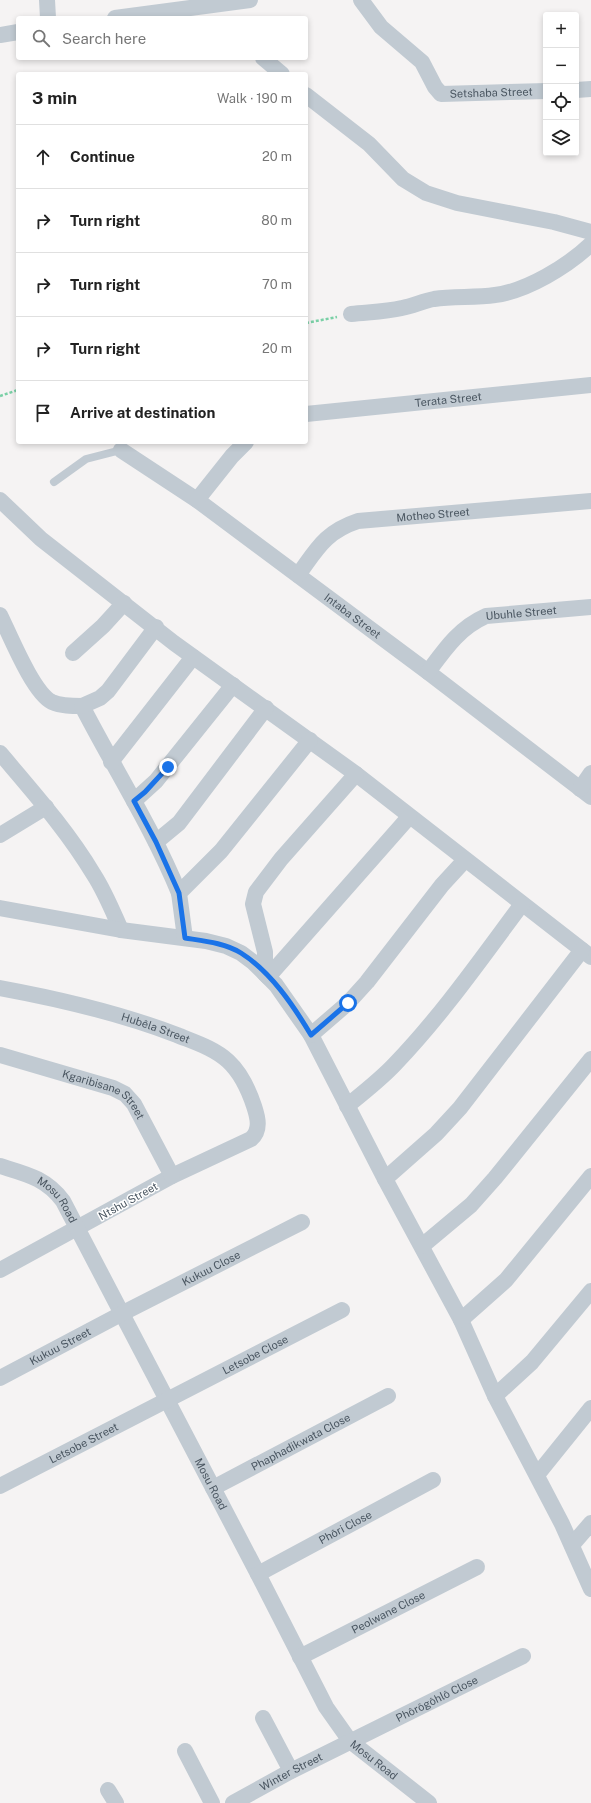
<!DOCTYPE html>
<meta charset="utf-8">
<style>
body{margin:0;font-family:"Public Sans",sans-serif;background:#f2f2f2;color:#222}
.controls{position:absolute;right:12px;top:12px;display:grid;overflow:hidden;border-radius:4px;box-shadow:0 2px 6px #0003}
.controls button{width:36px;height:36px;display:grid;place-items:center;padding:0;border:0;border-bottom:1px solid #e0e0e0;background:#fff;color:#222;font:20px sans-serif}
.stop{position:absolute;width:12px;height:12px;margin:-9px;border:3px solid #1a73e8;border-radius:50%;background:#fff}
.stop.end{background:#1a73e8;border-color:#fff;box-shadow:0 1px 4px #0008}
.list{margin:0;padding:0;list-style:none}
h2{display:flex;justify-content:space-between;align-items:center;height:52px;margin:0;padding:0 16px;font-size:17px}
h2 small{font-size:13px;font-weight:400;color:#767676}
.list li{display:grid;grid-template-columns:26px 1fr auto;gap:12px;align-items:center;box-sizing:border-box;height:64px;padding:0 16px;border-top:1px solid #e0e0e0}
.list b{display:block;font-size:15px;white-space:nowrap}
.list em{font-size:13px;font-style:normal;color:#767676}
.icon{flex:none;width:22px;height:22px;fill:none;stroke:currentColor;stroke-width:2;stroke-linecap:round;stroke-linejoin:round}
.map{position:relative;flex:none;width:591px;height:1803px;overflow:hidden}
.search{position:absolute;background:#fff;box-shadow:0 2px 6px #0003;left:16px;top:16px;width:292px;height:44px;display:flex;align-items:center;gap:10px;box-sizing:border-box;padding:0 14px;border-radius:4px;color:#767676;font-size:15px}
.panel{position:absolute;background:#fff;box-shadow:0 2px 6px #0003;left:16px;top:72px;width:292px;height:372px;border-radius:4px}
.map>svg:first-child{display:block}
.lines{fill:none;stroke-linecap:round;stroke-linejoin:round}
.path{stroke:#7ad0a6;stroke-width:2.5;stroke-dasharray:3 2;stroke-linecap:butt}
.lane{stroke:#c1cad2;stroke-width:8}
.street{stroke:#c1cad2;stroke-width:16}
.route{stroke:#1a73e8;stroke-width:5}
.labels{text-anchor:middle;stroke-width:3;stroke-linejoin:round;paint-order:stroke}
.street-label{font-size:11px;fill:#4a5661;stroke:#fff}
</style>
<div class="map">
<svg width="591" height="1803" viewBox="0 0 591 1803">
<rect width="100%" height="100%" fill="#f5f3f3"/>
<g class="lines">
<g class="path">
<path d="M 306,323 L 337,317"/>
<path d="M 0,396 L 18,390"/>
</g>
<path class="lane" d="M 54,482 L 86,459 L 121,450"/>
<g class="street">
<path d="M 47,0 L 48,18"/>
<path id="s1" d="M 361,0 L 381,27 L 422,62 L 435,87 L 441,94 L 546,91"/>
<path d="M 115,18 L 250,0"/>
<path d="M 0,35 L 18,32"/>
<path d="M 263,58 L 282,74"/>
<path d="M 576,90 L 591,89"/>
<path d="M 306,95 L 369,144 L 403,179 L 426,193 L 457,203 L 554,222 L 591,232"/>
<path d="M 351,314 C 368,312 385,312 402,308 C 413,306 423,301 434,299 C 454,296 475,298 495,295 C 527,291 568,266 591,244"/>
<path id="s2" d="M 306,414 L 591,385"/>
<path id="s3" d="M 121,450 L 197,500 L 428,672 L 591,797"/>
<path d="M 0,500 L 41,539 L 174,643 L 356,774 L 591,957"/>
<path d="M 197,500 L 232,456 L 246,442"/>
<path id="s4" d="M 298,575 C 317,549 325,532 358,521 L 591,501"/>
<path d="M 0,615 C 10,635 33,693 52,702 C 61,706 72,706 82,706 C 114,768 153,829 179,893"/>
<path d="M 73,653 L 103,626 L 124,603"/>
<path id="s5" d="M 428,672 C 445,649 459,628 486,616 L 591,607"/>
<path d="M 82,706 L 100,698 L 108,691 L 156,627"/>
<path d="M 0,753 C 33,792 67,830 94,875 C 105,892 113,912 121,930"/>
<path d="M 111,762 L 193,657"/>
<path d="M 580,789 L 591,773"/>
<path d="M 134,801 L 156,781 L 233,685"/>
<path d="M 0,835 L 46,807"/>
<path d="M 156,842 L 179,823 L 266,708"/>
<path d="M 0,908 L 121,930 L 206,941 L 226,946 L 241,953 L 253,962 L 276,985 L 311,1035 L 385,1179 L 461,1320 L 495,1396 L 562,1524 L 591,1589"/>
<path d="M 185,938 L 179,893 L 221,851 L 310,740"/>
<path d="M 265,974 L 265,952 L 253,904 L 256,892 L 281,859 L 356,774"/>
<path d="M 268,977 L 409,817"/>
<path id="s6" d="M 0,988 C 60,999 120,1013 177,1035 C 194,1042 214,1048 228,1061 C 240,1072 249,1091 254,1106 C 258,1118 261,1130 251,1139 L 172,1176 L 0,1270"/>
<path d="M 311,1035 L 348,1003 L 367,982 L 442,885 L 465,860"/>
<path id="s7" d="M 0,1055 L 113,1088 L 125,1094 L 134,1104 L 172,1176"/>
<path d="M 347,1106 C 363,1093 381,1079 395,1064 C 442,1015 481,959 522,904"/>
<path id="s8" d="M 0,1166 C 26,1174 46,1178 63,1201 L 258,1574 L 326,1707 L 350,1741 L 429,1803"/>
<path d="M 385,1179 L 436,1134 L 460,1108 L 582,950"/>
<path d="M 422,1246 L 471,1205 L 495,1178 L 591,1059"/>
<path d="M 461,1320 L 506,1280 L 591,1176"/>
<path id="s9" d="M 0,1378 L 121,1314 L 302,1222"/>
<path d="M 495,1396 L 532,1362 L 591,1291"/>
<path d="M 537,1475 L 591,1408"/>
<path id="s10" d="M 0,1486 L 342,1310"/>
<path id="s11" d="M 213,1488 L 388,1396"/>
<path d="M 572,1545 L 591,1523"/>
<path id="s12" d="M 258,1574 L 433,1480"/>
<path id="s13" d="M 300,1657 L 477,1567"/>
<path d="M 263,1718 L 291,1771"/>
<path d="M 185,1751 L 212,1803"/>
<path d="M 108,1790 L 116,1803"/>
<path id="s14" d="M 233,1803 L 291,1771 L 523,1656"/>
</g>
</g>
<g class="lines">
<path class="route" d="M 168,767 L 145,792 L 134,801 L 156,842 L 179,893 L 185,938 C 204,941 225,943 241,953 C 271,972 293,1005 311,1035 L 348,1003"/>
</g>
<g class="labels">
<g class="street-label">
<text dy="4" stroke="none"><textPath href="#s1" startOffset="175">Setshaba Street</textPath></text>
<text dy="4" stroke="none"><textPath href="#s2" startOffset="143">Terata Street</textPath></text>
<text dy="4" stroke="none"><textPath href="#s4" startOffset="158">Motheo Street</textPath></text>
<text dy="4" stroke="none"><textPath href="#s5" startOffset="117">Ubuhle Street</textPath></text>
<text dy="4" stroke="none"><textPath href="#s3" startOffset="285">Intaba Street</textPath></text>
<text dy="4" stroke="none"><textPath href="#s6" startOffset="161">Hubêla Street</textPath></text>
<text dy="4" stroke="none"><textPath href="#s7" startOffset="113">Kgaribisane Street</textPath></text>
<text transform="translate(128 1201) rotate(-29)" y="4">Ntshu Street</text>
<text dy="4" stroke="none"><textPath href="#s8" startOffset="69">Mosu Road</textPath></text>
<text dy="4" stroke="none"><textPath href="#s9" startOffset="238">Kukuu Close</textPath></text>
<text dy="4" stroke="none"><textPath href="#s9" startOffset="68">Kukuu Street</textPath></text>
<text dy="4" stroke="none"><textPath href="#s10" startOffset="287">Letsobe Close</textPath></text>
<text dy="4" stroke="none"><textPath href="#s11" startOffset="99">Phaphadikwata Close</textPath></text>
<text dy="4" stroke="none"><textPath href="#s10" startOffset="94">Letsobe Street</textPath></text>
<text dy="4" stroke="none"><textPath href="#s8" startOffset="393">Mosu Road</textPath></text>
<text dy="4" stroke="none"><textPath href="#s12" startOffset="99">Phôri Close</textPath></text>
<text dy="4" stroke="none"><textPath href="#s13" startOffset="99">Peolwane Close</textPath></text>
<text dy="4" stroke="none"><textPath href="#s14" startOffset="229">Phôrôgôhlô Close</textPath></text>
<text dy="4" stroke="none"><textPath href="#s8" startOffset="716">Mosu Road</textPath></text>
<text dy="4" stroke="none"><textPath href="#s14" startOffset="66">Winter Street</textPath></text>
</g>
</g>
</svg>
<div class="controls">
<button>+</button>
<button>−</button>
<button><svg class="icon" aria-label="locate" viewBox="0 0 24 24"><circle cx="12" cy="12" r="6"/><path d="M12 2v4M12 18v4M2 12h4M18 12h4"/></svg></button>
<button><svg class="icon" aria-label="layers" viewBox="0 0 24 24"><path d="M12 4l9 5-9 5-9-5zM3 14l9 5 9-5"/></svg></button>
</div>
<div class="stop" style="left:348px;top:1003px"></div>
<div class="stop end" style="left:168px;top:767px"></div>
<div class="search"><svg class="icon" aria-label="search" viewBox="0 0 24 24"><circle cx="10" cy="10" r="6"/><path d="M15 15l6 6"/></svg>Search here</div>
<section class="panel">
<h2>3 min<small>Walk · 190 m</small></h2>
<ul class="list">
<li><svg class="icon" aria-label="ahead" viewBox="0 0 24 24"><path d="M12 20V5M6 11l6-6 6 6"/></svg><div><b>Continue</b></div><em>20 m</em></li>
<li><svg class="icon" aria-label="right" viewBox="0 0 24 24"><path d="M7 20v-9h11M14 6l5 5-5 5"/></svg><div><b>Turn right</b></div><em>80 m</em></li>
<li><svg class="icon" aria-label="right" viewBox="0 0 24 24"><path d="M7 20v-9h11M14 6l5 5-5 5"/></svg><div><b>Turn right</b></div><em>70 m</em></li>
<li><svg class="icon" aria-label="right" viewBox="0 0 24 24"><path d="M7 20v-9h11M14 6l5 5-5 5"/></svg><div><b>Turn right</b></div><em>20 m</em></li>
<li><svg class="icon" aria-label="arrive" viewBox="0 0 24 24"><path d="M6 21V4h12l-3 4 3 4H6"/></svg><div><b>Arrive at destination</b></div></li>
</ul>
</section>
</div>
